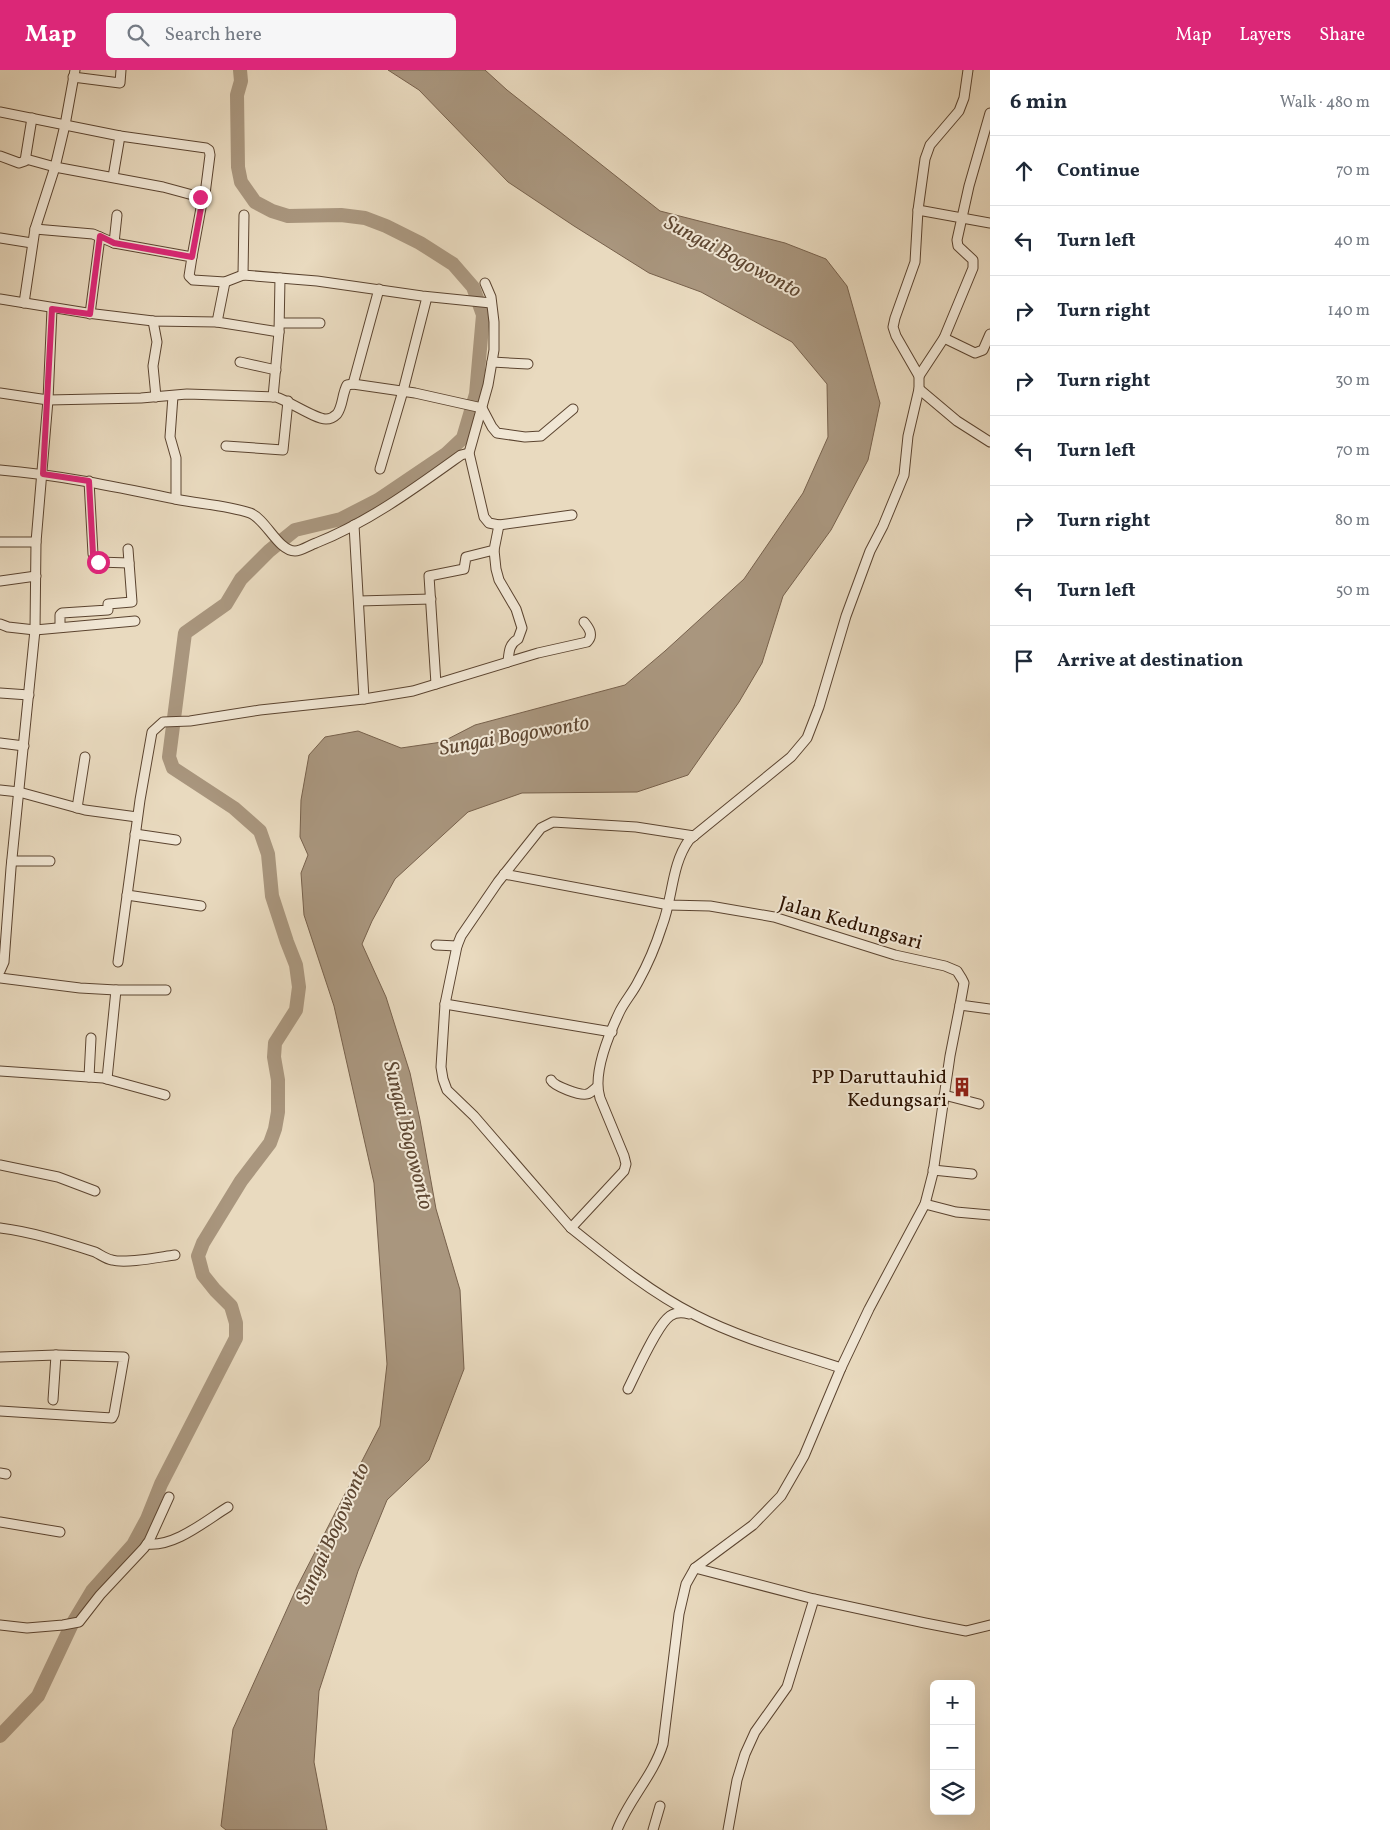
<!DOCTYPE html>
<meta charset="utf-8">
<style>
body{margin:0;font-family:Vollkorn,serif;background:#f6f6f7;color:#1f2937}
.controls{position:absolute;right:15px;bottom:15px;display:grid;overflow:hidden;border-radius:8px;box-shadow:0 5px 20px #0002}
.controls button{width:45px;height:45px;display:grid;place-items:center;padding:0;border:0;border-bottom:1px solid #e0e1e3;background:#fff;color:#1f2937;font:25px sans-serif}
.stop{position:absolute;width:15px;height:15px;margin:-11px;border:4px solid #db2777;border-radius:50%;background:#fff}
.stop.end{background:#db2777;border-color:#fff;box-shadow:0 1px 5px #0008}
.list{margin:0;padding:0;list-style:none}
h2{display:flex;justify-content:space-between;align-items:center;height:65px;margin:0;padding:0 20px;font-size:21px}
h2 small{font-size:16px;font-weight:400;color:#747a83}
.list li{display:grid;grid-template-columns:32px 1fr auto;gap:15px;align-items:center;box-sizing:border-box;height:70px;padding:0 20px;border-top:1px solid #e0e1e3}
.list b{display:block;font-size:19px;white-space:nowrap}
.list em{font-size:16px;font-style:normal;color:#747a83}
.icon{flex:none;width:28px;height:28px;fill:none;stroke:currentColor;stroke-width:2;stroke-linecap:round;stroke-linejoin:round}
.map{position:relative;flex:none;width:990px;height:1760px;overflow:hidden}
header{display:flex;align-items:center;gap:30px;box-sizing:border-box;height:70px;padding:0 25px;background:#db2777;color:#fff}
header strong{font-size:24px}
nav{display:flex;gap:28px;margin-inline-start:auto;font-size:18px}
.search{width:350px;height:45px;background:#f6f6f7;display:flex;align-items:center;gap:12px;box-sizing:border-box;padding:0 18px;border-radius:8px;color:#747a83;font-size:19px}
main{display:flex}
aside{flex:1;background:#fff}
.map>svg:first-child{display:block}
.water{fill:#a9967e;stroke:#77614c}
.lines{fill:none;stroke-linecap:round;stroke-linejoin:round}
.river{stroke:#a9967e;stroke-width:14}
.minor-casing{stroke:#5b4430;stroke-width:11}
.minor{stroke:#f1e7d5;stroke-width:9}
.route{stroke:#db2777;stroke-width:6}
.labels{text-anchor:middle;stroke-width:4;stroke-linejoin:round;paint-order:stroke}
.street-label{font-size:20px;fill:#2c1200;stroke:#f1e7d5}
.poi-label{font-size:20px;fill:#2c1200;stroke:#f1e7d5;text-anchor:end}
.water-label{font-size:21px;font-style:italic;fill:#5e4732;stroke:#f1e7d5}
</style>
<header>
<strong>Map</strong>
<div class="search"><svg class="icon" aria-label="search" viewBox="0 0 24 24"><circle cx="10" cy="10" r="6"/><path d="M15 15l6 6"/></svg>Search here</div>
<nav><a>Map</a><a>Layers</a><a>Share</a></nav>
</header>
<main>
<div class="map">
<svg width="990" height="1760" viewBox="0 0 990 1760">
<rect width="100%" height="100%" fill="#e9dabf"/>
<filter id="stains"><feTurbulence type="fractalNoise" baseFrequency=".004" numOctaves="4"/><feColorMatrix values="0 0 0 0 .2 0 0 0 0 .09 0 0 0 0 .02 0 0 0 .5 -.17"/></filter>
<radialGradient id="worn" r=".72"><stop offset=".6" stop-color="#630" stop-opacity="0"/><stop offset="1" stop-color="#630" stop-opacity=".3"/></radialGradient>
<path class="water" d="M 388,0 L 485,0 L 507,20 L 660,141 L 785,173 L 826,189 L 847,216 L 880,333 L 868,390 L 831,460 L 783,526 L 762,593 L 739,632 L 688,705 L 637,722 L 522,723 L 468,742 L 395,809 L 372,851 L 362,874 L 386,927 L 410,1003 L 420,1050 L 436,1139 L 460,1220 L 464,1299 L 429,1390 L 387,1430 L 358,1501 L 319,1621 L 314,1692 L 327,1760 L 226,1760 L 221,1756 L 233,1659 L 297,1517 L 380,1356 L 387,1294 L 374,1113 L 334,936 L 304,845 L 301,803 L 308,785 L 300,767 L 301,730 L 309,685 L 325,667 L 358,661 L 401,678 L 442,672 L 475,655 L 625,615 L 665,581 L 744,509 L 803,423 L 828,367 L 827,314 L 792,272 L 701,222 L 649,203 L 574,156 L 508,112 L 419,20 Z"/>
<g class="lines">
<path class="river" d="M 0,1666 L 38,1626 L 71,1556 L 92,1521 L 133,1475 L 147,1449 L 161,1414 L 236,1268 L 236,1253 L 231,1236 L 215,1220 L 203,1205 L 198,1186 L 203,1173 L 241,1111 L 270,1073 L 275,1059 L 278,1042 L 278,1010 L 274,987 L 275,973 L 296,940 L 299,917 L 296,895 L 287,872 L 272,826 L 268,784 L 260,761 L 234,738 L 173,698 L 169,687 L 185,563 L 226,534 L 241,509 L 269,481 L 295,460 L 341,449 L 378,430 L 446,384 L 463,368 L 476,324 L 483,245 L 473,217 L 453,194 L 420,173 L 386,156 L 365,148 L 341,145 L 288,146 L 272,141 L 255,132 L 241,112 L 238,97 L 237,25 L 241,11 L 240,0"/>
<defs>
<g id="minor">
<path d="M 73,7 L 120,13 L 121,0"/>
<path d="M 0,42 L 120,66 L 206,78 L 209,80 L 210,85 L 205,124 L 200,127 L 163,117 L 55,97 L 26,89"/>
<path d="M 0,86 L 19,93 L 25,91 L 32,48"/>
<path d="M 113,107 L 120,66"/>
<path d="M 918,140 L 990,153"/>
<path d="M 35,159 L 93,164 L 114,173 L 192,187 L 189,206 L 193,210 L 225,212 L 243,205 L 317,211 L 422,226 L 491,233"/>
<path d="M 0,168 L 32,173"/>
<path d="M 114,173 L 117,145"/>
<path d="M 192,187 L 203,127"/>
<path d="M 243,205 L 244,145"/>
<path d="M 485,213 L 491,227 L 494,252 L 494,280 L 488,315 L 469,383 L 484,447 L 489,453 L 499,455 L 572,445"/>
<path d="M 0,229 L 87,243 L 153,251 L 217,252 L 279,262"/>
<path d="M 24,233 L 35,159 L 55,97 L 65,55 L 75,0"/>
<path d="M 90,244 L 100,167"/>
<path d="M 153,251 L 157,272 L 153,296 L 156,327"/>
<path d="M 217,252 L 225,212"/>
<path d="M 280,253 L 320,253"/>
<path d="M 944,268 L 975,283 L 983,280 L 990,264"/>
<path d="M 240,292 L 276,300"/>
<path d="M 492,292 L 528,294"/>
<path d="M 919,306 L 944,268 L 973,198 L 973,190 L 958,176 L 957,170 L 969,116 L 990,43"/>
<path d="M 353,314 L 379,219"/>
<path d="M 919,319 L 957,351 L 990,372"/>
<path d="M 0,323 L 48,330 L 141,328 L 187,324 L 276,327 C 289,331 315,349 326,349 C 330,349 334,347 337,344 C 343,336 342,324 347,315 L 353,314 L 415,323 L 482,338 L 492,357 L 497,363 L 525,367 L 541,366 L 573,339"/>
<path d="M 173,326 L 170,367 L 176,388 L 176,429"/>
<path d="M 273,327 L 279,262 L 280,208"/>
<path d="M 226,376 L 283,380 L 288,331"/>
<path d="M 380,399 L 403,321 L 427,227"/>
<path d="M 0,400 C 60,405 117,417 175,429 C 199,434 226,435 250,443 C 266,449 278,481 295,481 C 301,481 310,475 316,473 C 369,452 415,418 461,385 L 469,383"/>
<path d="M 89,411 L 93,484 L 98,492 L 129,493"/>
<path d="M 354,455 L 364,629"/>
<path d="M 0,472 L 36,472"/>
<path d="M 494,480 L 496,499 L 499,510 L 516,539 L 522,558 L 518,569 C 509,574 509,582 508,592"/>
<path d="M 0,511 L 36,506"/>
<path d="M 359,531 L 431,529"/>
<path d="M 0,554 L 8,557 L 35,560 L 135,551"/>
<path d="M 60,557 L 60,545 L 62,543 L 108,540 L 108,534 L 132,532 L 128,479"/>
<path d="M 436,614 L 429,506 L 464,499 L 466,487 L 494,480 L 499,455"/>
<path d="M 0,623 L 29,625"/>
<path d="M 0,673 L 24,676"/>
<path d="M 0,720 L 19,722 L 85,740 L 137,747"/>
<path d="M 77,738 L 85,687"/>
<path d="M 135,764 L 176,770"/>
<path d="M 12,791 L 50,791"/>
<path d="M 504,804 L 669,835 L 710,836 L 774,847 L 895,885 L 945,896 L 957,901 L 962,909 L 964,913 L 960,935 L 990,939"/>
<path d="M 127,825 L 201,836"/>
<path d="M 436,875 L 457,876"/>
<path d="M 118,892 L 140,730 L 152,662 L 163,652 L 190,651 L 260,640 L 364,629 L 413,621 L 538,583 L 587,572 C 594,565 589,558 584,552"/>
<path d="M 0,901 L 4,892 L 11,798 L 35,560 L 36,472 L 48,330 L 52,239"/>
<path d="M 0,908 L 80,918 L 116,920 L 166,920"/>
<path d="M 445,934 L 612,962"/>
<path d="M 0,1001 L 103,1008 L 165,1025"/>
<path d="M 89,1007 L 91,968"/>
<path d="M 107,1009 L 116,920"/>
<path d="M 551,1010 C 554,1016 580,1026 587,1024 C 591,1023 594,1019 597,1017"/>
<path d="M 944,1025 L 979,1034"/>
<path d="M 0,1095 L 58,1107 L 95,1121"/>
<path d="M 933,1100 L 972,1104"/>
<path d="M 925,1134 L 956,1142 L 990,1145"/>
<path d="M 0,1158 C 32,1162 64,1172 95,1182 C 101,1185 106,1189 112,1190 C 126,1194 160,1187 175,1185"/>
<path d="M 571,1158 L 474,1046 L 447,1020 L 443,1009 L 441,997 L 445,934 L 457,876 L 461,866 L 498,812 L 541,758 L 553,752 L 636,757 L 694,766"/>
<path d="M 0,1287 L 56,1285 L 124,1287 L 114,1344 L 112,1348 L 0,1341"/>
<path d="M 841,1298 C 792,1282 742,1269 695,1245 C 650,1222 611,1190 571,1158 L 624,1101 L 626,1094 L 624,1086 L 600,1028 C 592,1003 609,964 620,941 C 625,931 633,922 638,912 C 648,894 656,875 662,856 C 673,828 671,795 689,770 L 791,687 L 807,668 L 819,637 L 846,546 L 870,481 L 883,456 L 904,405 L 908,366 L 919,319 L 919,306 L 896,266 L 893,257 L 895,248 L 915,192 L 918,140 L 925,89 L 930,75 L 959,41 L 964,28 L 968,0"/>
<path d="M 628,1319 C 636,1303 657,1255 670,1246 C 676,1242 682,1242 689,1244"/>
<path d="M 53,1330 L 56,1285"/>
<path d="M 0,1403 L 6,1404"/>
<path d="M 0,1452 L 60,1462"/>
<path d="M 147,1474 C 175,1477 205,1451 228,1437"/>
<path d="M 695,1498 L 814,1529 L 925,1553 L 966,1561 L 990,1555"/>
<path d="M 0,1555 L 27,1558 L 63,1555 L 79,1552 L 100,1525 L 144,1478 L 149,1471 L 169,1427"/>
<path d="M 617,1760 C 629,1729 653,1706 663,1674 L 679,1544 L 686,1514 L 695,1498 L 753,1455 L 781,1426 L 804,1386 L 841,1298 L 869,1239 L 925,1134 L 933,1103 L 950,986 L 960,935"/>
<path d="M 653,1760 L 660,1736"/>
<path d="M 728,1760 L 737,1710 L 745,1684 L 755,1662 L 787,1617 L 814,1529"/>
</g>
</defs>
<use href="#minor" class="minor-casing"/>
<use href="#minor" class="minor"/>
</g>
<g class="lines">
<path class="route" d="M 98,492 L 93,484 L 89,411 L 43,404 L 52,239 L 90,244 L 100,166 L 114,173 L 192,187 L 203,127 L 200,127"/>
</g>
<defs>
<symbol id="building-bare" viewBox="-9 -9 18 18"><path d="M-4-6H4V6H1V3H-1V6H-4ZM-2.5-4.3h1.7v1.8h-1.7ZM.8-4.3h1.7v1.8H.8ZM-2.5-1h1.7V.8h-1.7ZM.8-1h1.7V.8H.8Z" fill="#8f2418" stroke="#f1e7d5" stroke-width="2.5" paint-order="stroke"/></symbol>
</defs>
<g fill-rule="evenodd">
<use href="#building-bare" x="948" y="1003" width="28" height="28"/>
</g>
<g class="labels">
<g class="street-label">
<text transform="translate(851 852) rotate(16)" y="7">Jalan Kedungsari</text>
</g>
<g class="poi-label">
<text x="947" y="1013">PP Daruttauhid<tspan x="947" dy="23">Kedungsari</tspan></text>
</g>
<g class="water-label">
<text transform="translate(733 186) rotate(28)" y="7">Sungai Bogowonto</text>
<text transform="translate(514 665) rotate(-10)" y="7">Sungai Bogowonto</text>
<text transform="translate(409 1065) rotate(76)" y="7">Sungai Bogowonto</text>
<text transform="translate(332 1463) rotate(-66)" y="7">Sungai Bogowonto</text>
</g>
</g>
<rect width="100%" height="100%" filter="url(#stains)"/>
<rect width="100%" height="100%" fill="url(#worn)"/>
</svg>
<div class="controls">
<button>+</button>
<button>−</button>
<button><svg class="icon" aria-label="layers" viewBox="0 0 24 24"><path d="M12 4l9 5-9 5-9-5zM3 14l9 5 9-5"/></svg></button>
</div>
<div class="stop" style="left:98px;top:492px"></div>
<div class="stop end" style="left:200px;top:127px"></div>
</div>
<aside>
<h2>6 min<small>Walk · 480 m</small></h2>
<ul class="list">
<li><svg class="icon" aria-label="ahead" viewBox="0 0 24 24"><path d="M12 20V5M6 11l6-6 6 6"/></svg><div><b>Continue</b></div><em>70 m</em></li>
<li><svg class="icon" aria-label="left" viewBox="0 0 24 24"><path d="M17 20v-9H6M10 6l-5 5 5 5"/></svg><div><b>Turn left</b></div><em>40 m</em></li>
<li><svg class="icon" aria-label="right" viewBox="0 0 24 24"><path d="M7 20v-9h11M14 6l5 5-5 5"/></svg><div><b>Turn right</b></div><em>140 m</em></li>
<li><svg class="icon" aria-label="right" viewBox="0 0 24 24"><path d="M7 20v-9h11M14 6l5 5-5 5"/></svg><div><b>Turn right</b></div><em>30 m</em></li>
<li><svg class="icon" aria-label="left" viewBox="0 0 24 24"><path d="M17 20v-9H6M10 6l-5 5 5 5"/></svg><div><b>Turn left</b></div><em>70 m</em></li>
<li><svg class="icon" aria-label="right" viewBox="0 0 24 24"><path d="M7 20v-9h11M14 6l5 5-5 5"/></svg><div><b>Turn right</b></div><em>80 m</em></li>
<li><svg class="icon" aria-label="left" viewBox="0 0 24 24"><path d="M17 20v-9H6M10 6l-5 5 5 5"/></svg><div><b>Turn left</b></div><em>50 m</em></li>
<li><svg class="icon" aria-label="arrive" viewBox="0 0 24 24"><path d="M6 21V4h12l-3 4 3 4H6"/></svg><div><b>Arrive at destination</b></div></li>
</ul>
</aside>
</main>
